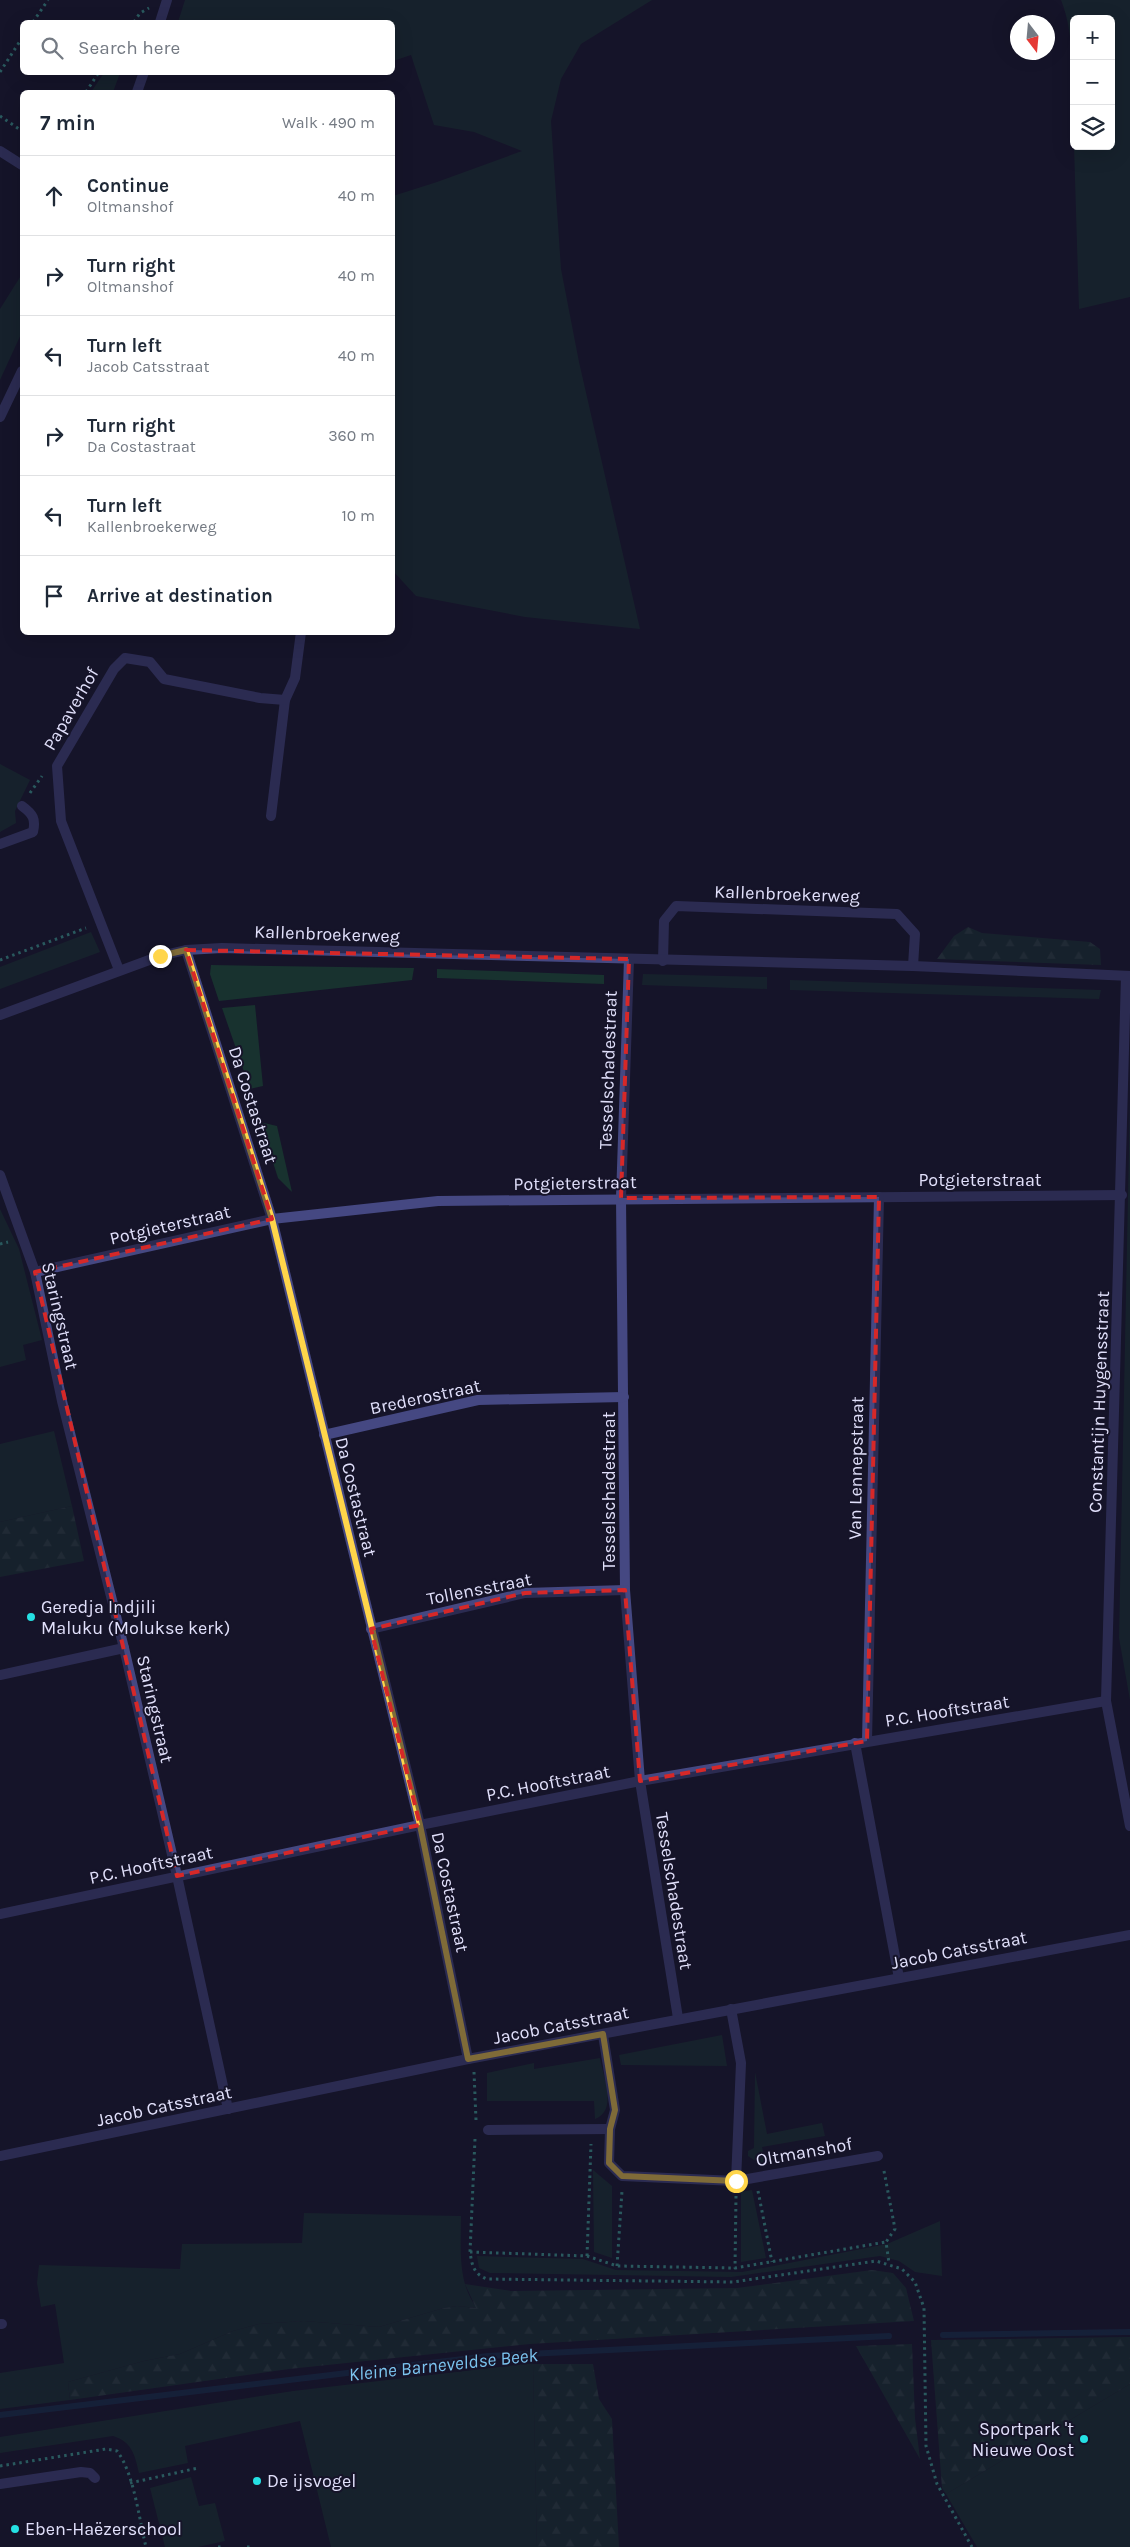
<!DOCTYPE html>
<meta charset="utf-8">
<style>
body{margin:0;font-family:Karla,sans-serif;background:#f2f2f3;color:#1f2937}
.controls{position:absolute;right:15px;top:15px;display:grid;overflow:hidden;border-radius:8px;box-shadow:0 5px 20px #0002}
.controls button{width:45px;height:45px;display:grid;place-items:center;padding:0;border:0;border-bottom:1px solid #e0e1e3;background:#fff;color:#1f2937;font:25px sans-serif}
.compass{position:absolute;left:1010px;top:15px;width:45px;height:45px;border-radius:50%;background:#fff;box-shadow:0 5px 20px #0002;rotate:164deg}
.stop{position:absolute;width:15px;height:15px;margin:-11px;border:4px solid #ffd54a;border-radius:50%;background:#fff}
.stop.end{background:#ffd54a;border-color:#fff;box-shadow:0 1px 5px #0008}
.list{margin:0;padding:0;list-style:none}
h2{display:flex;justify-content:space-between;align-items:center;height:65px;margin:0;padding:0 20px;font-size:21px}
h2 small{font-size:16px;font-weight:400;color:#747a83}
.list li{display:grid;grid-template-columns:32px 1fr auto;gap:15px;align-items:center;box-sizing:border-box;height:80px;padding:0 20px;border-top:1px solid #e0e1e3}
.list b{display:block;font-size:19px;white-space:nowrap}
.list p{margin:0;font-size:16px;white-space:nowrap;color:#747a83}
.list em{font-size:16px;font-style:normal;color:#747a83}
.icon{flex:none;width:28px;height:28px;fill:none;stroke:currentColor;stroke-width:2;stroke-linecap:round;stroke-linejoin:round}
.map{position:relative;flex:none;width:1130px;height:2547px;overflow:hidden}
.search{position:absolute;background:#fff;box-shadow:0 5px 20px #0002;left:20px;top:20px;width:375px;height:55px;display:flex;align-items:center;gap:12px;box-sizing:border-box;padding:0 18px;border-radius:8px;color:#747a83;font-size:19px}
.panel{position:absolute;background:#fff;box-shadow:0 5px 20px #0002;left:20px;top:90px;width:375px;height:545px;border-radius:8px}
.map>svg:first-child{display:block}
.green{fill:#18322f}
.forest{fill:url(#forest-firs)}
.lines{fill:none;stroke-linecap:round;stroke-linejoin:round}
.stream{stroke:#162f4b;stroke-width:6}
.path{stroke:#41ae9e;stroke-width:3;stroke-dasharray:2.5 4;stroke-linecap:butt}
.lane{stroke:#454882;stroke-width:10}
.street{stroke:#454882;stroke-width:10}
.route{stroke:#ffd54a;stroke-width:6}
.marked{fill:none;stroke:#d62828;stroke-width:4;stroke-dasharray:10 6;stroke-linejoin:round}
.poi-dot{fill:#25e0e3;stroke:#161429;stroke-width:2}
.labels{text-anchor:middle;stroke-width:4;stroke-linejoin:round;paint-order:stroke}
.street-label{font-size:18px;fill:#e1e0fb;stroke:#161429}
.poi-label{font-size:18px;fill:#e1e0fb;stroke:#161429;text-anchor:start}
.water-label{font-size:19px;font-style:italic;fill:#7bc3ee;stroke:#161429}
</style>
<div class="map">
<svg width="1130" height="2547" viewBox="0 0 1130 2547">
<defs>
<pattern id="forest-firs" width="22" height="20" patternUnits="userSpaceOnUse" patternTransform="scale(1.25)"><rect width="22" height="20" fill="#18322f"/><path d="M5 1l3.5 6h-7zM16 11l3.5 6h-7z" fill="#2e4644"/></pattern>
</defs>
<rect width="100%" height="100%" fill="#161429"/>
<g class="green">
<path d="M 185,0 L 652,0 L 581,44 L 561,79 L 551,121 L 561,269 L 579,362 L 640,629 L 525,617 L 416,596 L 393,571 L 393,196 L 437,182 L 522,151 L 474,132 L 434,125 L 411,55 L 393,61 L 392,22 L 178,22 Z"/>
<path d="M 1061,0 L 1130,0 L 1130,297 L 1079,309 L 1074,146 L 1111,146 L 1111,19 L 1074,19 L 1074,130 C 1072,89 1076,37 1061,0 Z"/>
<path d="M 104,73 L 120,73 L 113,92 L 91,92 Z"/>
<path d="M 22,274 L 22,332 L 0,380 L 0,309 Z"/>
<path d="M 0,764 L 30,780 L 15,811 L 16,823 L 0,832 Z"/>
<path d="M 91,932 L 100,952 L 0,989 L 0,967 Z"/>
<path d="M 211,965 L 414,968 L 412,980 L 219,1001 L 210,974 Z"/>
<path d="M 437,969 L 604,975 L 604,984 L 437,978 Z"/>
<path d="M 643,974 L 767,977 L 767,989 L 642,985 Z"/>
<path d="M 790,980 L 1101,990 L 1099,999 L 790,990 Z"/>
<path d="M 255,1005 L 263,1086 L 250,1089 L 222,1008 Z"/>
<path d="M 1130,1099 L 1130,1700 L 1119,1638 Z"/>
<path d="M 260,1122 L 277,1126 L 292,1192 L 278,1178 Z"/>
<path d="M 0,1209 L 19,1249 L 42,1340 L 23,1345 L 26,1360 L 0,1367 Z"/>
<path d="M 54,1431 L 72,1506 L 0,1522 L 0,1444 Z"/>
<path d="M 722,2035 L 727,2066 L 621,2065 L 619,2055 Z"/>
<path d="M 600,2058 C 603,2076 618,2111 595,2119 L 594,2101 L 487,2101 L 487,2073 L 534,2063 L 534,2069 Z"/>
<path d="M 755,2072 L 767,2134 L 822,2123 L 825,2136 L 762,2147 L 765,2162 L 760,2164 L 748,2156 L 748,2151 L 754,2148 Z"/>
<path d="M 593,2170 L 612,2186 L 612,2258 L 594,2252 Z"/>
<path d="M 752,2190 L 766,2258 L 741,2262 L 741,2192 Z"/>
<path d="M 304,2213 L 461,2216 C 461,2247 457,2283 477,2308 L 457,2306 L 444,2308 L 379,2327 L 304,2321 L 259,2324 L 233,2331 L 180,2354 L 144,2361 L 68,2382 L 70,2400 L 0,2409 L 0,2373 L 64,2363 L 55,2304 L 41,2307 L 37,2283 L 39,2265 L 180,2269 L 182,2244 L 302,2243 Z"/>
<path d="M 940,2221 L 942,2276 L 915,2272 L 899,2261 L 880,2256 L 731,2277 L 490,2273 L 479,2268 L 477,2256 L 583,2259 L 616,2270 L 742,2272 L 887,2244 Z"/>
<path d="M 533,2363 L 537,2547 L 331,2547 L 300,2421 L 185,2446 L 188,2463 L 139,2473 C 135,2455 132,2442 113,2436 L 0,2453 L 0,2437 L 293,2391 Z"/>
<path d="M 1130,2384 L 1130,2547 L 977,2547 L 946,2494 Z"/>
<path d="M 191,2477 L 199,2506 L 215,2503 L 225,2541 L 198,2547 L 165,2547 L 150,2488 Z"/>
</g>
<g class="forest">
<path d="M 968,927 L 982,933 L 1090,942 L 1100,949 L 1101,965 L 937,959 L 954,936 Z"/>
<path d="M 72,1506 L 84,1561 L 0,1577 L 0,1522 Z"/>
<path d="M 872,2270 L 893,2273 L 906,2288 L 914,2321 L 530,2344 L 289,2369 L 70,2400 L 68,2382 L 144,2361 L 180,2354 L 233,2331 L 259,2324 L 304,2321 L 379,2327 L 444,2308 L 457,2306 L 476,2308 L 465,2284 L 511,2291 L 737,2288 Z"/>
<path d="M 1130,2337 L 1130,2384 L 946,2494 L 942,2488 L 931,2340 Z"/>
<path d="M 912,2344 L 915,2418 L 920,2459 L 856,2346 Z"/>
<path d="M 533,2364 L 593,2364 L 599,2399 L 612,2419 L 619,2547 L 537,2547 Z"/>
</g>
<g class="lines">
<g class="stream">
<path d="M 943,2335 L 1130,2332"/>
<path d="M 0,2415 L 488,2356 L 889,2336"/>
</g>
<g class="path">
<path d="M 33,22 L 48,0"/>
<path d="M 134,22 L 140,13 L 149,8"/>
<path d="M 0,72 L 22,38"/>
<path d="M 86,92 L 99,72"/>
<path d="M 0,116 L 22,131"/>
<path d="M 30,793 L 42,776"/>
<path d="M 0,960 L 86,928"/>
<path d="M 0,1244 L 8,1242"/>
<path d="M 474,2072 L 476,2120"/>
<path d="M 475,2139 L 470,2252 C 472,2266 474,2274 487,2279 L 733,2282 L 876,2261 L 902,2269 L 915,2282 L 924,2308 L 926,2446 L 937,2484 L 972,2547"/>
<path d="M 884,2171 L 895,2229 L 886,2242 L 889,2263"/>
<path d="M 758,2191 L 772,2262"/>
<path d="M 736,2196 L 735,2268 L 886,2242"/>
<path d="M 470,2252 L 587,2256 L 617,2266 L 735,2268"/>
<path d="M 587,2256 L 591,2144"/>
<path d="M 617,2266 L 622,2191"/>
<path d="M 0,2466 L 106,2449 L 117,2451 C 134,2473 139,2519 146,2547"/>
<path d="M 130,2483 L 198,2468"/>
<path d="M 218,2547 L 223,2547"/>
<path d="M 247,2547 L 253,2547"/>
</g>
<g class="lane">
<path d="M 663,961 L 664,921 L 676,906 L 897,914 L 915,934 L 913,966"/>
<path d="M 0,1675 L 124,1648"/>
<path d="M 0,2324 L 2,2324"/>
</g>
<g class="street">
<path d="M 160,22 L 167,0"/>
<path d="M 137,92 L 144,72"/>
<path d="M 0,151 L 22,165"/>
<path d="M 0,417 L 22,371"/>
<path d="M 271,816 L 285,700"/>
<path d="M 0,844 L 33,832 C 36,819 33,814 22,806"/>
<path d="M 186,950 L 272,1219 L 420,1825 L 468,2059"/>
<path d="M 629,959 L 621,1198 L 625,1590 L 640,1781 L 678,2018"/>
<path d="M 119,970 L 61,821 L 57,766 L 114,669 L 125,658 L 150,662 L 164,679 L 260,698 L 285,700 L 295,678 L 301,632"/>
<path d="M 1126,976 L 1106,1701 L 1130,1826"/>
<path d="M 0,1015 L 160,956 L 186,950 L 222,948 L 913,966 L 1130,976"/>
<path d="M 0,1175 L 35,1272 L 62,1401 L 124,1648 L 177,1876 L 228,2109"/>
<path d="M 35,1272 L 272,1219 L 438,1201 L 1122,1195"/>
<path d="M 324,1435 L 478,1400 L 624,1397"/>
<path d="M 371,1629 L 525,1593 L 625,1590"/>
<path d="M 867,1741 L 879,1197"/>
<path d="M 855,1743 L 899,1978"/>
<path d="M 0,1914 L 420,1825 L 640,1781 L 1106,1701"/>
<path d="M 731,2009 L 741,2063 L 736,2181"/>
<path d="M 603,2035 L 615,2110 L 610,2129 L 609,2163 L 622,2176 L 736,2181 L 878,2156"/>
<path d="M 488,2130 L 610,2129"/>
<path d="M 0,2156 L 468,2059 L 1130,1935"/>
<path d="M 0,2484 L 81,2472 L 90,2473 L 95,2478"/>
</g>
</g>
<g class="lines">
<path class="route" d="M 160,956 L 186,950 L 272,1219 L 420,1825 L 468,2059 L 603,2034 L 615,2110 L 610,2129 L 609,2163 L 622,2176 L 736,2181"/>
</g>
<path d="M0 0H1130V2547H0ZM 186,950 L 629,959 L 621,1198 L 879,1197 L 867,1741 L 640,1781 L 625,1590 L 525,1593 L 371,1629 L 420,1825 L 177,1876 L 35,1272 L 272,1219 Z" fill="#161429" fill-opacity=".55" fill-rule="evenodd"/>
<path class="marked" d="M 186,950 L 629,959 L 621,1198 L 879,1197 L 867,1741 L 640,1781 L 625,1590 L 525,1593 L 371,1629 L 420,1825 L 177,1876 L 35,1272 L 272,1219 Z"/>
<g class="poi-dot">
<circle cx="31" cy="1617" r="5"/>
<circle cx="1084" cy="2439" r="5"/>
<circle cx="257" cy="2481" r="5"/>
<circle cx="15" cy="2529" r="5"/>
</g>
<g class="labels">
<g class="street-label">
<text transform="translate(71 709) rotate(-60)" y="6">Papaverhof</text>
<text transform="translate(787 894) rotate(2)" y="6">Kallenbroekerweg</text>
<text transform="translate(327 934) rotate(2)" y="6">Kallenbroekerweg</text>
<text transform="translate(608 1070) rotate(-88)" y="6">Tesselschadestraat</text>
<text transform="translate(253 1105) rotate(72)" y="6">Da Costastraat</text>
<text x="980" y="1186">Potgieterstraat</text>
<text transform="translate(575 1183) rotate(-1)" y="6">Potgieterstraat</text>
<text transform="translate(170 1225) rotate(-13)" y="6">Potgieterstraat</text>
<text transform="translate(60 1316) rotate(77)" y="6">Staringstraat</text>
<text transform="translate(425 1397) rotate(-12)" y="6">Brederostraat</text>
<text transform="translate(1099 1402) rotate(-88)" y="6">Constantijn Huygensstraat</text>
<text transform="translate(856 1468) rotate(-89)" y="6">Van Lennepstraat</text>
<text transform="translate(609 1491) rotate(-90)" y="6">Tesselschadestraat</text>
<text transform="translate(356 1497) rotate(76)" y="6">Da Costastraat</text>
<text transform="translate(479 1589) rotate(-11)" y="6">Tollensstraat</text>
<text transform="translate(155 1709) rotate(77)" y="6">Staringstraat</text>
<text transform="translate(947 1711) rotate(-9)" y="6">P.C. Hooftstraat</text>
<text transform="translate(548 1783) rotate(-11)" y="6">P.C. Hooftstraat</text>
<text transform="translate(151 1865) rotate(-12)" y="6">P.C. Hooftstraat</text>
<text transform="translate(674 1891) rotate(81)" y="6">Tesselschadestraat</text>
<text transform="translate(450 1892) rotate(78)" y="6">Da Costastraat</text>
<text transform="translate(959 1950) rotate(-11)" y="6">Jacob Catsstraat</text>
<text transform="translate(561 2025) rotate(-11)" y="6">Jacob Catsstraat</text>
<text transform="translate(164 2106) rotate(-12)" y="6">Jacob Catsstraat</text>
<text transform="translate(804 2152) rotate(-10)" y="6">Oltmanshof</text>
</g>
<g class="poi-label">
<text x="41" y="1613">Geredja Indjili<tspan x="41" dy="21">Maluku (Molukse kerk)</tspan></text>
<text x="1074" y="2435" text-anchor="end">Sportpark 't<tspan x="1074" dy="21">Nieuwe Oost</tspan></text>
<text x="267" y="2487">De ijsvogel</text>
<text x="25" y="2535">Eben-Haëzerschool</text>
</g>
<g class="water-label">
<text transform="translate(443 2364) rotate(-6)" y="7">Kleine Barneveldse Beek</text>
</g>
</g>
</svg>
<div class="controls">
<button>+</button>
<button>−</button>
<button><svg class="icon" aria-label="layers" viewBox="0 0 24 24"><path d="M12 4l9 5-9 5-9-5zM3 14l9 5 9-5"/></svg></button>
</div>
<svg class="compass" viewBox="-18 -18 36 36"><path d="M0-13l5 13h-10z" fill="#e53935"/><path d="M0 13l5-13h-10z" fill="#747a83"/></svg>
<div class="stop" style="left:736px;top:2181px"></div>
<div class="stop end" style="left:160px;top:956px"></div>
<div class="search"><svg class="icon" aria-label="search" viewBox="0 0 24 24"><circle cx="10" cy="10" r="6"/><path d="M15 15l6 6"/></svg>Search here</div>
<section class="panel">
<h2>7 min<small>Walk · 490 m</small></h2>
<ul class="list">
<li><svg class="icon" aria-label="ahead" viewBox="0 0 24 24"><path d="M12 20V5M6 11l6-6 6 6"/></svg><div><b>Continue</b><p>Oltmanshof</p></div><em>40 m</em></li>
<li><svg class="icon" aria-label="right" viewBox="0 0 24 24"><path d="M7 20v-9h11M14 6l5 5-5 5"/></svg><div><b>Turn right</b><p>Oltmanshof</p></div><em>40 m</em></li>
<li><svg class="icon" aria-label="left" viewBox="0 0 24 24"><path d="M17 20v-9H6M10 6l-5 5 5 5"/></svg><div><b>Turn left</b><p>Jacob Catsstraat</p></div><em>40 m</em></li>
<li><svg class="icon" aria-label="right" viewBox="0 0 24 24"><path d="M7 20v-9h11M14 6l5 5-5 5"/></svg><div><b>Turn right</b><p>Da Costastraat</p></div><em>360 m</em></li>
<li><svg class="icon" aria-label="left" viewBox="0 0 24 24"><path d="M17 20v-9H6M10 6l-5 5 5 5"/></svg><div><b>Turn left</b><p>Kallenbroekerweg</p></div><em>10 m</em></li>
<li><svg class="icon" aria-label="arrive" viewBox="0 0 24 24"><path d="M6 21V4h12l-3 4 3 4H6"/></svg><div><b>Arrive at destination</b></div></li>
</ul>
</section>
</div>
